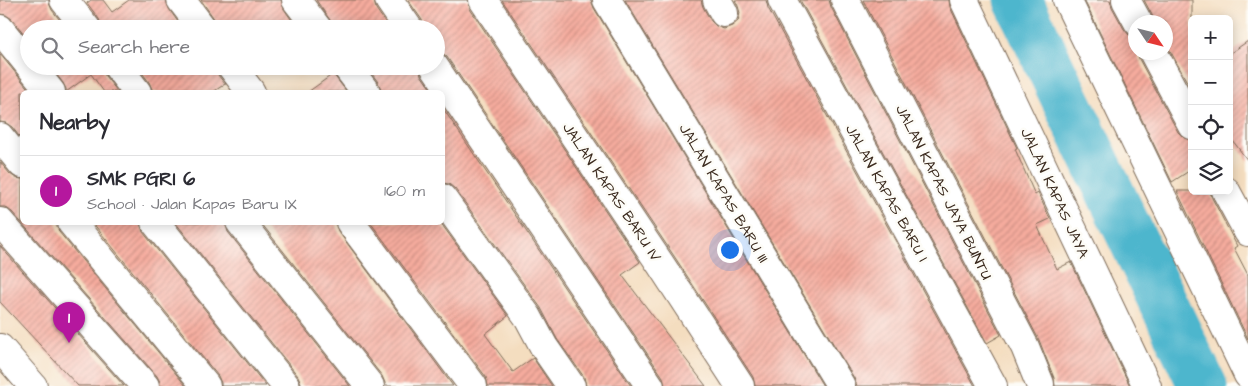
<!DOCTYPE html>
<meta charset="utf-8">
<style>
body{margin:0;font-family:"Architects Daughter",sans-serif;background:#f2f2f3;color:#2b2b33}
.controls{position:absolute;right:15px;top:15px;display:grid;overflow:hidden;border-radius:8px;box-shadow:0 2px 12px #0003}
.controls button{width:45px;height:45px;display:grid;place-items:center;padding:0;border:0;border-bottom:1px solid #e1e1e2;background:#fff;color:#2b2b33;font:25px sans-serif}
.compass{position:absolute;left:1128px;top:15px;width:45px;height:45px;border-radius:50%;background:#fff;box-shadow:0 2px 12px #0003;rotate:125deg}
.you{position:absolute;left:729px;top:249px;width:18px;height:18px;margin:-12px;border:4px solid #fff;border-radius:50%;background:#1a73e8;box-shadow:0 0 0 8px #1a73e833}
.badge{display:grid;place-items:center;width:32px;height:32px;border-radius:50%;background:#b5179e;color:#fff;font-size:16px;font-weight:700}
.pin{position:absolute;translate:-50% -41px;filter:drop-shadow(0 1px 2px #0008)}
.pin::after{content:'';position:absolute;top:26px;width:18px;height:15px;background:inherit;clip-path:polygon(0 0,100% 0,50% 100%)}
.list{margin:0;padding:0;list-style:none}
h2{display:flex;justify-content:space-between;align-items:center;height:65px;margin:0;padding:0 20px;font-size:21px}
h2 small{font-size:16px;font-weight:400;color:#7c7c81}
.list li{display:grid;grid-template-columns:32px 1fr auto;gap:15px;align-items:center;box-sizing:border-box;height:70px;padding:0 20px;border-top:1px solid #e1e1e2}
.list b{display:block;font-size:19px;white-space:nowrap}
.list p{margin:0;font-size:16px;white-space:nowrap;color:#7c7c81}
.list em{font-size:16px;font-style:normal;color:#7c7c81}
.icon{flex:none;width:28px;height:28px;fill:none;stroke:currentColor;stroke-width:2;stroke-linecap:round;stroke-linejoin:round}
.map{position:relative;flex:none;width:1248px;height:386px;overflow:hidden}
.search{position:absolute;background:#fff;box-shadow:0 2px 12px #0003;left:20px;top:20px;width:425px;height:55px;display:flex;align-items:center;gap:12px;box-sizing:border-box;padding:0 18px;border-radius:28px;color:#7c7c81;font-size:19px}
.panel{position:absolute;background:#fff;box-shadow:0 2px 12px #0003;left:20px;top:90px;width:425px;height:135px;border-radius:8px}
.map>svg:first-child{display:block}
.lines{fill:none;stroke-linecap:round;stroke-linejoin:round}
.river{stroke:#4eb6cd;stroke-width:49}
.building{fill:url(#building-hatch)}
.minor-casing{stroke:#7c6956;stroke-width:30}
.minor{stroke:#fff;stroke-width:28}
.labels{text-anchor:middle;stroke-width:5;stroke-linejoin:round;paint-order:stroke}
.street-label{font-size:15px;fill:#3b2a1e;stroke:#fdfcf7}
</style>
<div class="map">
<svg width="1248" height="386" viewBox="0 0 1248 386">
<defs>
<pattern id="building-hatch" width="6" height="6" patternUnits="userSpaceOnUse" patternTransform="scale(1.25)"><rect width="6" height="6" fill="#f6ac9e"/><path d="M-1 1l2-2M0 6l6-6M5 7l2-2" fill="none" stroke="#c88c80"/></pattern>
</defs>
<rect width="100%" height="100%" fill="#fdfcf7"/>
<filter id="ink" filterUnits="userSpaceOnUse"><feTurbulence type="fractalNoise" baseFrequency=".02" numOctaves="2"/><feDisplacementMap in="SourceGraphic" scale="10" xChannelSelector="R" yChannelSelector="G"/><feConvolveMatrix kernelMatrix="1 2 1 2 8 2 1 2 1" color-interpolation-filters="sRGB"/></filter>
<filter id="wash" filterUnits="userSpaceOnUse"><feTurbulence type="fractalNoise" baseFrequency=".0096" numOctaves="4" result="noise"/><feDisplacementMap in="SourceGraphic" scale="20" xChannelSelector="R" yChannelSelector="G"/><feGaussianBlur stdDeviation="1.12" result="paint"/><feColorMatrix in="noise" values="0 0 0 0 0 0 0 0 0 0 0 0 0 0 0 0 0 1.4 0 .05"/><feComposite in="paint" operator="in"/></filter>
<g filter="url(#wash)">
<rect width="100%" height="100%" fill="#f4ddbf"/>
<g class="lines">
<path class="river" d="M 1018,0 L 1203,386"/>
</g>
<g id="blocks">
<g class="building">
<path d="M 0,0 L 49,0 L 49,3 L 52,10 L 67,29 L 29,29 L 29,40 L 12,19 L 6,15 L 0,14 Z"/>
<path d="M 91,0 L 103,0 L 112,12 L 129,0 L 166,0 L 169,9 L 183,29 L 102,29 L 99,19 L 87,3 Z"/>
<path d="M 201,0 L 281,0 L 284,9 L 298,29 L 218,29 L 215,20 Z"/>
<path d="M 316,0 L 374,0 L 376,9 L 390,29 L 333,29 L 330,20 Z"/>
<path d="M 408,0 L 468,0 L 470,9 L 640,262 L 622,275 L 706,386 L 665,386 L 663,377 L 447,57 L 441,52 L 436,51 L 436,29 L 424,29 L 422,20 Z"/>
<path d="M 502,0 L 591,0 L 594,8 L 823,386 L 755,386 L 753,377 L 674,256 Z"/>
<path d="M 625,0 L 701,0 L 703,7 L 711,21 L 716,26 L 724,29 L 732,26 L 738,21 L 740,13 L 738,6 L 735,0 L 766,0 L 768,8 L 975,386 L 857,386 L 854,378 Z"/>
<path d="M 800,0 L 829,0 L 831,7 L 1001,335 L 987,343 Z"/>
<path d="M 863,0 L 949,0 L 950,7 L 1017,148 L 1015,149 L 1035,195 L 1038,193 L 1050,219 L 1037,225 L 1057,269 L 1071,262 L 1130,386 L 1055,386 L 1054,378 L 1039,340 Z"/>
<path d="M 1084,0 L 1110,0 L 1112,7 L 1124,29 L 1129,35 L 1136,37 L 1136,52 L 1138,52 L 1139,59 L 1178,132 L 1184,138 L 1192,141 L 1192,169 L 1172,182 Z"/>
<path d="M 1144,0 L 1192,0 L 1192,91 L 1166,43 L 1166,22 L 1154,22 L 1152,15 Z"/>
<path d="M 1248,41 L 1248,161 L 1233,141 L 1229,143 L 1229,54 Z"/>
<path d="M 0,54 L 31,92 L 22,92 L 22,140 L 12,127 L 6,123 L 0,122 Z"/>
<path d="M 50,66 L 102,66 L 105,76 L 118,92 L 104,92 L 91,74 L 66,92 L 66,89 L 63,83 Z"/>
<path d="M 137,66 L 216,66 L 218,75 L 225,84 L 213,92 L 152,92 L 152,89 L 149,82 Z"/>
<path d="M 366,66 L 419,66 L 421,75 L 433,92 L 381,92 L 381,89 L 378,82 Z"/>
<path d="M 333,74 L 347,92 L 308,92 Z"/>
<path d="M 442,107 L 631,386 L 586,386 L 584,377 L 557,339 L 541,308 L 455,189 L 449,184 L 442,183 Z"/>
<path d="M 0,162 L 10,174 L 16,178 L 22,179 L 22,222 L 56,222 L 59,232 L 186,386 L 160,386 L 160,382 L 157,376 L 12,212 L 5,207 L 0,207 Z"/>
<path d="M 1177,191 L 1210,191 L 1212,198 L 1237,246 L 1234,248 L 1248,275 L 1248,339 Z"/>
<path d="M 92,222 L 140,222 L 143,232 L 266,386 L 221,386 L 221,383 L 218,376 Z"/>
<path d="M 175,222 L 225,222 L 228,232 L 350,386 L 301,386 L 301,383 L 298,376 Z"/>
<path d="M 335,222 L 338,231 L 453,386 L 385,386 L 385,383 L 382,376 L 261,223 Z"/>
<path d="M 370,222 L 440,222 L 508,316 L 485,334 L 513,372 L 533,358 L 552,386 L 488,386 L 486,377 Z"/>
<path d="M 0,246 L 124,386 L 78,386 L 0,302 Z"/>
</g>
</g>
</g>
<g filter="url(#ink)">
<use href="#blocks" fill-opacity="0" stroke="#7c6956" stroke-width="1"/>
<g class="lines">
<defs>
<g id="minor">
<path d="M 64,0 L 87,29"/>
<path d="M 181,0 L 203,29"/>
<path d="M 296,0 L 318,29"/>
<path d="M 389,0 L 409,29"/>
<path d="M 483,0 L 661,265 L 740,386"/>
<path d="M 607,0 L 841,386"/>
<path d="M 717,0 L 724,13"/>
<path d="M 782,0 L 993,386"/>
<path d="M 845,0 L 1025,347 L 1040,384"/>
<path d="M 964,0 L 1147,386"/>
<path d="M 1067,0 L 1248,375"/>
<path d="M 1126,0 L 1138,22"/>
<path d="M 0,29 L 29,65"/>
<path d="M 1153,52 L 1192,125"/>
<path d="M 30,66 L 51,92"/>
<path d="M 117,66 L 137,92"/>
<path d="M 231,66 L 251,92"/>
<path d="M 346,66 L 366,92"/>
<path d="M 434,66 L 650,386"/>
<path d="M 0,137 L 22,164"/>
<path d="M 1226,191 L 1248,232"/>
<path d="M 442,198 L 528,317 L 544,347 L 571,386"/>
<path d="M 0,222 L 145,386"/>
<path d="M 71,222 L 206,386"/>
<path d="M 155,222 L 286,386"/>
<path d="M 240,222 L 370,386"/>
<path d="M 350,222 L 473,386"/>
<path d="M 0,348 L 33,386"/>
</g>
</defs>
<use href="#minor" class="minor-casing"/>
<use href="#minor" class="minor"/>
</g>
</g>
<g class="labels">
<g class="street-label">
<text transform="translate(612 192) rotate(56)" y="5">JALAN KAPAS BARU IV</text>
<text transform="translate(944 192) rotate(63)" y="5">JALAN KAPAS JAYA BUNTU</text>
<text transform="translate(724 193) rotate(59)" y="5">JALAN KAPAS BARU III</text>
<text transform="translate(887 193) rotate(61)" y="5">JALAN KAPAS BARU I</text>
<text transform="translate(1055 193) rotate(65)" y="5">JALAN KAPAS JAYA</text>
</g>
</g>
</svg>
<div class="controls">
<button>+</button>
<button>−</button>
<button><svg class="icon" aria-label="locate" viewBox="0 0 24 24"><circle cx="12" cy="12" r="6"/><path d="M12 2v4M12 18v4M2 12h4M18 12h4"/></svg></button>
<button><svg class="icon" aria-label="layers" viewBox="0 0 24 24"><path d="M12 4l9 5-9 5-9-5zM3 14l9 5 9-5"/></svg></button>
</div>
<svg class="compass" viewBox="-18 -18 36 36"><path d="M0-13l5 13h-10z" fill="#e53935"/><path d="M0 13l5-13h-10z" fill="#7c7c81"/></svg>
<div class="you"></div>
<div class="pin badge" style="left:69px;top:343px">1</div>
<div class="search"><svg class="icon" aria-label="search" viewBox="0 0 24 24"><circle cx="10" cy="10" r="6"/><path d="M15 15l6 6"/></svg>Search here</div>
<section class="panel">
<h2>Nearby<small></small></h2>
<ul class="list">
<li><span class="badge">1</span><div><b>SMK PGRI 6</b><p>School · Jalan Kapas Baru IX</p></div><em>160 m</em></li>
</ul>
</section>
</div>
